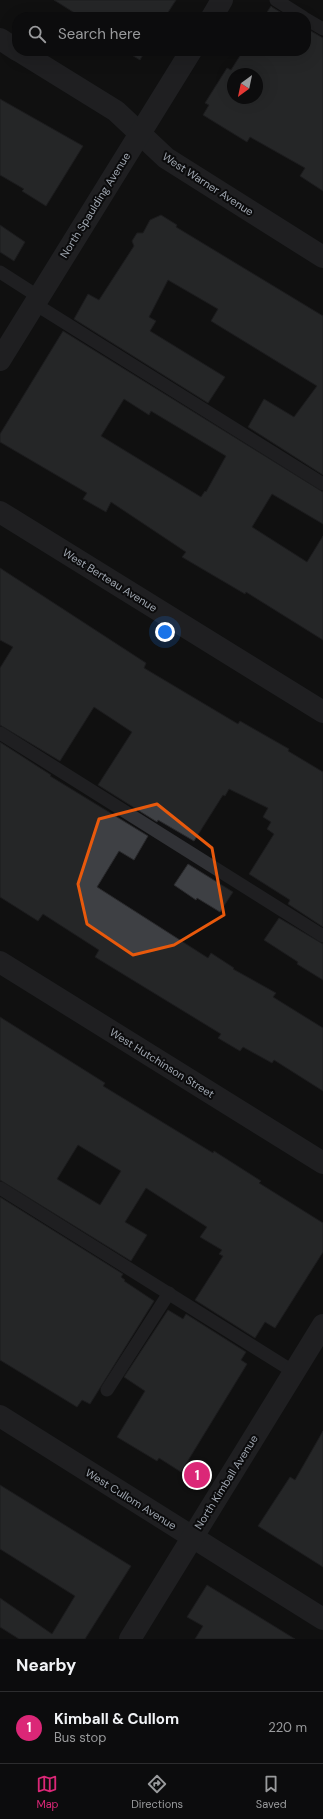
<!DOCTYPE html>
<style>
body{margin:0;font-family:"DM Sans",sans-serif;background:#1a1a1b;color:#f1f3f6}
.compass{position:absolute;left:227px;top:68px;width:36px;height:36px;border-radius:50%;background:#0c0c0d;box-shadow:0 4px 16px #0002;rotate:213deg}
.you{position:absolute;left:165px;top:632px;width:14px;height:14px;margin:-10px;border:3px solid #fff;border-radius:50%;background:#1a73e8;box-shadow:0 0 0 6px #1a73e833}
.badge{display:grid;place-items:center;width:26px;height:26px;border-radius:50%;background:#db2777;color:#fff;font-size:13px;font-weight:700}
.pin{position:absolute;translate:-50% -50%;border:2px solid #fff;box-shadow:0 1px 4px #0006}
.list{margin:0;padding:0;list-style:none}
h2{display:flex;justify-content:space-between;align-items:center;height:52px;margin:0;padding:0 16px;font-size:17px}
h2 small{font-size:13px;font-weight:400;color:#9a9b9d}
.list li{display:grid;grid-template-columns:26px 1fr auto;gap:12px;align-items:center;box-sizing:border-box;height:72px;padding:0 16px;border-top:1px solid #2c2c2e}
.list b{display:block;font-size:15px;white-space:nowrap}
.list p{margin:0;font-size:13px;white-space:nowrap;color:#9a9b9d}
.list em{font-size:13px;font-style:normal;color:#9a9b9d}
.icon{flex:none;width:22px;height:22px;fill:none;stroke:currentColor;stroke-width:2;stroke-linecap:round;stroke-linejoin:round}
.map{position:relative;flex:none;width:323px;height:1639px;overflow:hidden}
.search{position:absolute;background:#0c0c0d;box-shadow:0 4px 16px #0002;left:12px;right:12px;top:12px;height:44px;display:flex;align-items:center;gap:10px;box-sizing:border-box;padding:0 14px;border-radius:16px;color:#9a9b9d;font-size:15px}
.sheet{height:124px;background:#0c0c0d}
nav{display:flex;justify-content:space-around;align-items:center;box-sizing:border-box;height:56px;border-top:1px solid #2c2c2e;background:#0c0c0d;font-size:11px;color:#9a9b9d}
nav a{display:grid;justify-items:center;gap:2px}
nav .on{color:#db2777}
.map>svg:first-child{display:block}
.building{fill:#3e4044;stroke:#2a2a2d;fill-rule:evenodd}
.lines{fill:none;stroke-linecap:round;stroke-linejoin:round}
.service{stroke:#313236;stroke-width:13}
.minor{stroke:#313236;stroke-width:22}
.tertiary{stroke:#313236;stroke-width:22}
.marked{fill:none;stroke:#e8590c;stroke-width:3;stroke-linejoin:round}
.labels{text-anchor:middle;stroke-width:4;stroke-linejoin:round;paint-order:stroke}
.street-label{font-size:11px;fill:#a1a8b2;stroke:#0b0b0c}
</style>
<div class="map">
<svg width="323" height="1639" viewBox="0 0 323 1639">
<rect width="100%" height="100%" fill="#101011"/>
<g class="building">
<path d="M 54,0 L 176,0 L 165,17 L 81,17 Z"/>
<path d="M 271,6 L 272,7 L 288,17 L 264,17 Z"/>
<path d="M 306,28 L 323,38 L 323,191 L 300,176 L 305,168 L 250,137 L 247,142 L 203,115 L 209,105 L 205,103 L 227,68 L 231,70 L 243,51 L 306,51 ZM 233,74 L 257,74 L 257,98 L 233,98 Z"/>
<path d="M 118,51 L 145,51 L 140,60 L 130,54 L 124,55 Z"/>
<path d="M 0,99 L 83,146 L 46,206 L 22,191 L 24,189 L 0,175 Z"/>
<path d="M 161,215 L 177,225 L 176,227 L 323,316 L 323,475 L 248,427 L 264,399 L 294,417 L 317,386 L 211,321 L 218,309 L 168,280 L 149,317 L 156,321 L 150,331 L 225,377 L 208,403 L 74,319 L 88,294 L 99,300 L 134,246 L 132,241 L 137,233 L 143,233 L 150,220 Z"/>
<path d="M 0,225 L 25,242 L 14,261 L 0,252 Z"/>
<path d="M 63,331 L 323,492 L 323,524 L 272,494 L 252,527 L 307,562 L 323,536 L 323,640 L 246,592 L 245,594 L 182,557 L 186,552 L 111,502 L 106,512 L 83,499 L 87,493 L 0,442 L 0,434 ZM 124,399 L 149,415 L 151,411 L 226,456 L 206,492 L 205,491 L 201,497 L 101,436 Z"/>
<path d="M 0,568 L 146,663 L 144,668 L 238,724 L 240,721 L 289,749 L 288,751 L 323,772 L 323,927 L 288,904 L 290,900 L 249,874 L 274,834 L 267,829 L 271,822 L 263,817 L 268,808 L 229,789 L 225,796 L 223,795 L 194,841 L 158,820 L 157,822 L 98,785 L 132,732 L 94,707 L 60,761 L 0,725 L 0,668 L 13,647 L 0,640 Z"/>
<path d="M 0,742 L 51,775 L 50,776 L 148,836 L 134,860 L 119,851 L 97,887 L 208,958 L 211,953 L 234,968 L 233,969 L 276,993 L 273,997 L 323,1028 L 323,1091 L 274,1060 L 272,1063 L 243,1047 L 240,1051 L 218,1038 L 221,1034 L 95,957 L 99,950 L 43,914 L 38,921 L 0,897 Z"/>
<path d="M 188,864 L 233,892 L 220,912 L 197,898 L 196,900 L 174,885 Z"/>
<path d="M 279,918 L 323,944 L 323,980 L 297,964 L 298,962 L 264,940 Z"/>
<path d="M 0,1017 L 105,1083 L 103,1086 L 213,1153 L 214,1151 L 261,1181 L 259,1183 L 323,1223 L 323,1252 L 275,1328 L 265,1322 L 255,1338 L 195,1300 L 223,1256 L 219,1254 L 222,1250 L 200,1237 L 207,1227 L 146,1188 L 125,1222 L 147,1235 L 131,1261 L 0,1180 ZM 78,1145 L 121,1171 L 100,1205 L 57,1179 Z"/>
<path d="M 0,1197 L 123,1274 L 121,1277 L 125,1280 L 124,1281 L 154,1301 L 90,1404 L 82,1400 L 77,1407 L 0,1360 Z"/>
<path d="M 168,1310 L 183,1319 L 186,1314 L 246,1352 L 241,1360 L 247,1364 L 181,1472 L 159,1458 L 157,1461 L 117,1437 L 145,1391 L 124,1377 Z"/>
<path d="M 323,1431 L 323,1567 L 258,1526 L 290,1477 L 295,1480 Z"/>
<path d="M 0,1485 L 131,1566 L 85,1639 L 19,1639 L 0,1627 L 0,1598 L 52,1634 L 75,1596 L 0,1549 Z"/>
<path d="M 207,1585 L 295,1639 L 195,1639 L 203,1626 L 187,1617 Z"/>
</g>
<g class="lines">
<g class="service">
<path d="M 276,0 L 303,17"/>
<path d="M 306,19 L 323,29"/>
<path d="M 0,272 L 39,297"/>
<path d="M 35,304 L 323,484"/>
<path d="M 0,733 L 323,936"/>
<path d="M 0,1188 L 294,1372"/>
<path d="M 107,1390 L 169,1293"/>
</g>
<g class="minor">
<path d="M 212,17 L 222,0"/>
<path d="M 0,39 L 17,50"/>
<path d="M 19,51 L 116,111 L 166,158 L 323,257"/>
<path d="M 0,360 L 191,51"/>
<path d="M 0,512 L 323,712"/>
<path d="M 0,962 L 323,1163"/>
<path d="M 0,1416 L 323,1619"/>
</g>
<path class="tertiary" d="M 130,1639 L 323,1325"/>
</g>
<path d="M0 0H323V1639H0ZM 157,804 L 212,848 L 224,915 L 174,945 L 133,955 L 87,924 L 78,884 L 99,819 Z" fill="#101011" fill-opacity=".55" fill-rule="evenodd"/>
<path class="marked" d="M 157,804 L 212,848 L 224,915 L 174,945 L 133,955 L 87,924 L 78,884 L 99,819 Z"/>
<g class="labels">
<g class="street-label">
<text transform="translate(208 184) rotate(33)" y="4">West Warner Avenue</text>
<text transform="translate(95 205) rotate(-58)" y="4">North Spaulding Avenue</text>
<text transform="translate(110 580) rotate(32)" y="4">West Berteau Avenue</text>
<text transform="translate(162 1063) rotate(32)" y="4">West Hutchinson Street</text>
<text transform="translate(226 1482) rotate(-58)" y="4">North Kimball Avenue</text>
<text transform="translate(131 1499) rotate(32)" y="4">West Cullom Avenue</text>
</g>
</g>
</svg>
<svg class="compass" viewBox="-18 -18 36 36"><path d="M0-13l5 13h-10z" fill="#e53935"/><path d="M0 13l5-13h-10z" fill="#9a9b9d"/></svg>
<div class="you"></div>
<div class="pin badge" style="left:197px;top:1475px">1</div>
<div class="search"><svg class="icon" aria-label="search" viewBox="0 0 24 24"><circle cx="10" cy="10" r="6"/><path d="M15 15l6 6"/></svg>Search here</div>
</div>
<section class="sheet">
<h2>Nearby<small></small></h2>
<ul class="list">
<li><span class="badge">1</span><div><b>Kimball &amp; Cullom</b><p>Bus stop</p></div><em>220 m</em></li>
</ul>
</section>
<nav>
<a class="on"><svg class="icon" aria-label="map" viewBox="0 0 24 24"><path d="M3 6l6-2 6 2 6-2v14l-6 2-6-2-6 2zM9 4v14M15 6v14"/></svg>Map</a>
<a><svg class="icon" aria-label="directions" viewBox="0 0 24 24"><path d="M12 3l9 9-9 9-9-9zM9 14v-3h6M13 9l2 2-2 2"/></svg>Directions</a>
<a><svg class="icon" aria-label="saved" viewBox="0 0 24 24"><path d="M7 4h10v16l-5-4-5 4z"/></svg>Saved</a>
</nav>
